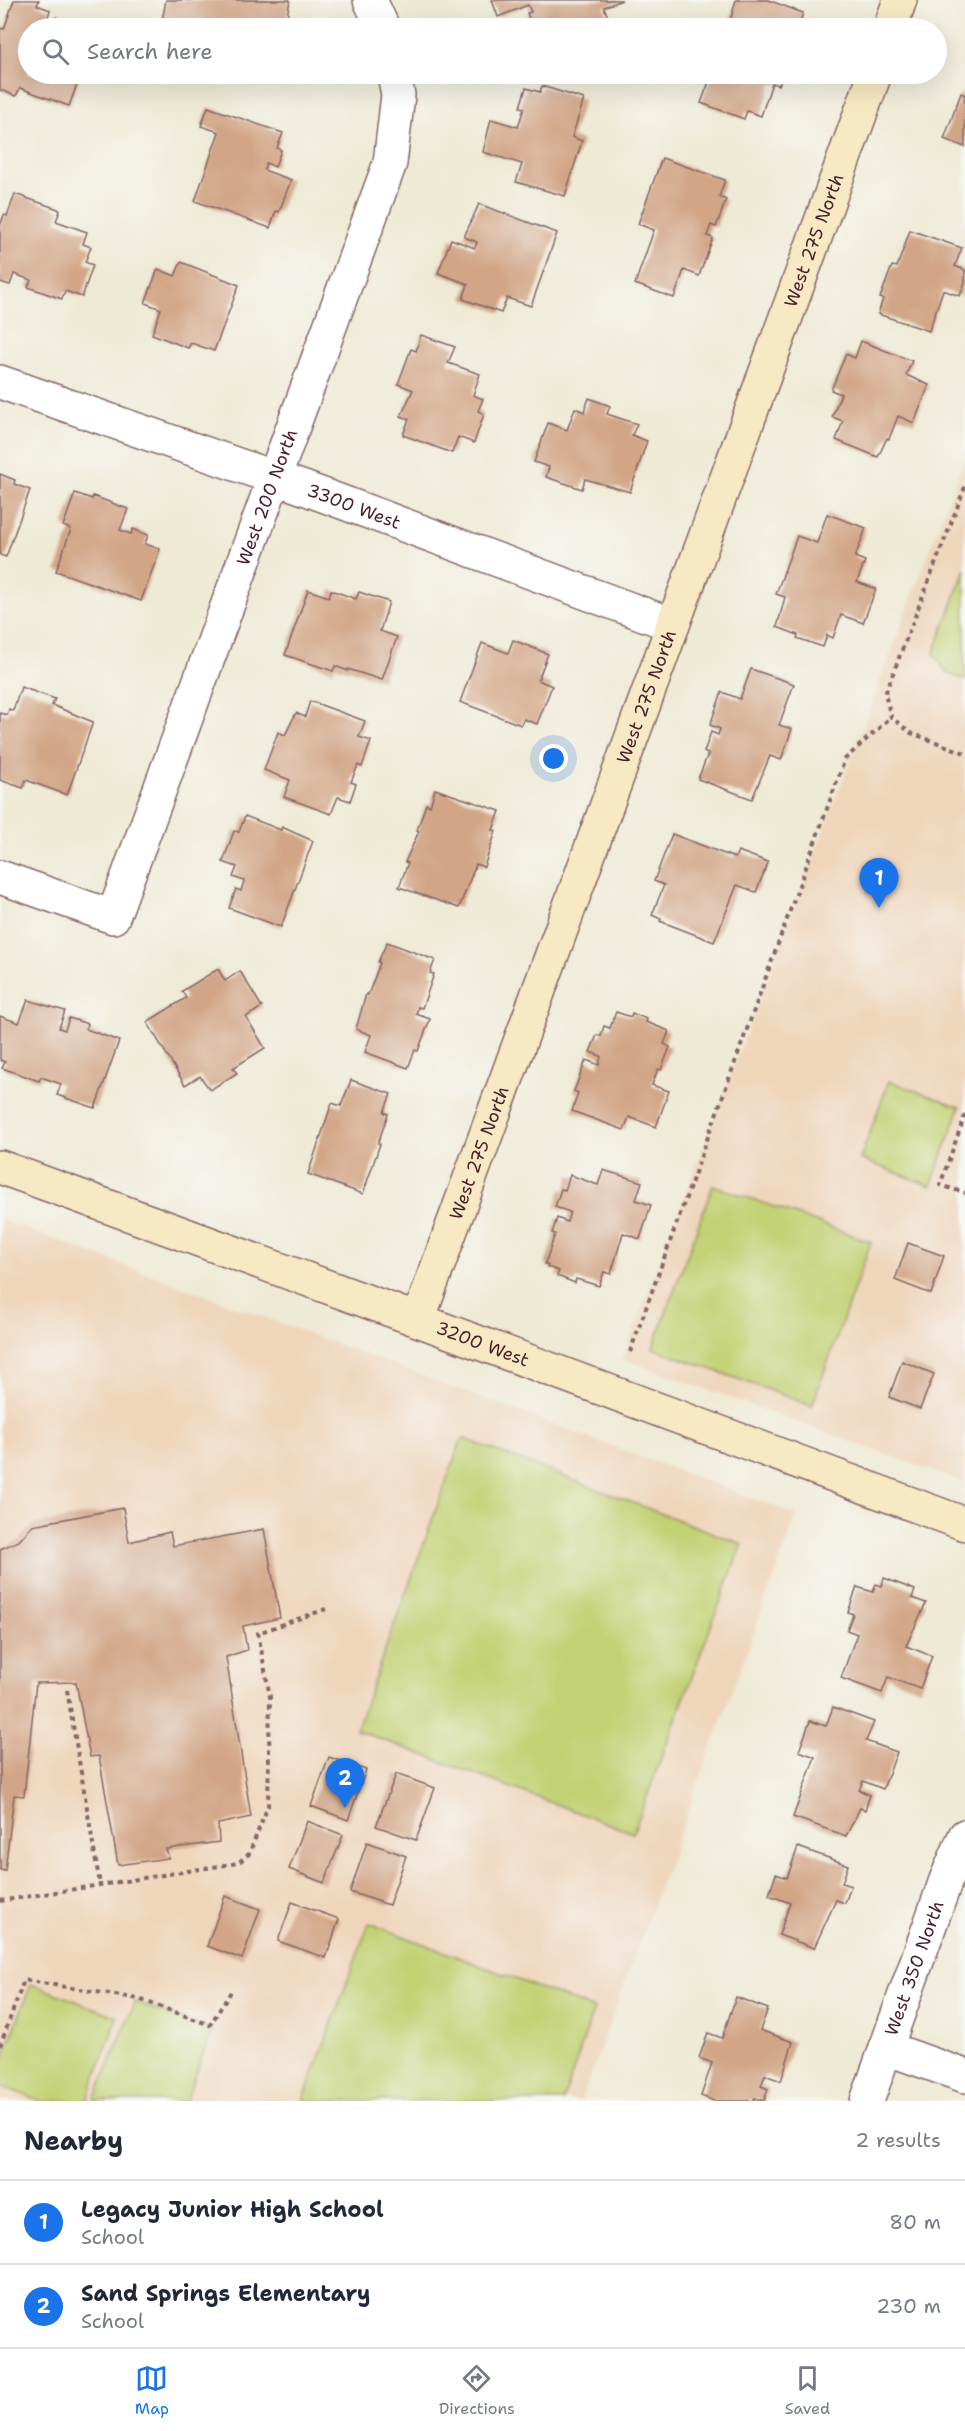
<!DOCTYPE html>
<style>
body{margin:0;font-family:"Shantell Sans",sans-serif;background:#f6f6f7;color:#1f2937}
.you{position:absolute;left:554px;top:759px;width:21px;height:21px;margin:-15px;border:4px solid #fff;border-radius:50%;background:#1a73e8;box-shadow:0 0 0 9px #1a73e833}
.badge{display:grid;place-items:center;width:39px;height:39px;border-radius:50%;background:#1a73e8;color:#fff;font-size:20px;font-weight:700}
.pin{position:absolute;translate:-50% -50px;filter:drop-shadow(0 2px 3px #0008)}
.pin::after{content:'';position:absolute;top:32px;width:21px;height:18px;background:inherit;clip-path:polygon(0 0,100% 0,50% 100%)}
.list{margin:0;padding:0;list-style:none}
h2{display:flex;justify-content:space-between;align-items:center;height:78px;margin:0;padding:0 24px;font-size:26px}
h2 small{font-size:20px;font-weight:400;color:#747a83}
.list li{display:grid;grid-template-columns:39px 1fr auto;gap:18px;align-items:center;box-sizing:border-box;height:84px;padding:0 24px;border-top:2px solid #e0e1e3}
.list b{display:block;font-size:22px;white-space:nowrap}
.list p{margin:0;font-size:20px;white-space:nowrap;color:#747a83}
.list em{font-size:20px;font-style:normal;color:#747a83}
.icon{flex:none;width:33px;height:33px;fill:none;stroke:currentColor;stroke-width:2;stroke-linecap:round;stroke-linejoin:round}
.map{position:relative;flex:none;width:965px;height:2101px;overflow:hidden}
.search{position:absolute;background:#fff;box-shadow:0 6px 24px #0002;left:18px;right:18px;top:18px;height:66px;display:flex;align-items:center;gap:15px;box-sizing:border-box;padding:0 21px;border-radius:33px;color:#747a83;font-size:22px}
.sheet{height:246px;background:#fff}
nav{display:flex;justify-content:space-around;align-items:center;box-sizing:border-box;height:84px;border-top:2px solid #e0e1e3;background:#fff;font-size:16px;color:#747a83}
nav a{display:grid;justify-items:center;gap:3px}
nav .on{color:#1a73e8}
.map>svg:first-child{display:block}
.built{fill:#efd6bb}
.green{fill:#c2d173;stroke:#86784f;stroke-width:1.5}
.building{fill:#d2a586}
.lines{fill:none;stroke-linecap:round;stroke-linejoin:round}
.street-casing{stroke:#846666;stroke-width:36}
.secondary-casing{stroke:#846666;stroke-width:36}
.path{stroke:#846666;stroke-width:4;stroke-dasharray:4.5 4.5;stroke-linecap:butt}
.street{stroke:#fff;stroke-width:33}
.secondary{stroke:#f6e9c3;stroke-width:33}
.labels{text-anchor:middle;stroke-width:4.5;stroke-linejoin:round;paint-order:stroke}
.street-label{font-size:18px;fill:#4a1f2b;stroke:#f6f6f2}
</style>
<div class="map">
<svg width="965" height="2101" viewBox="0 0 965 2101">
<rect width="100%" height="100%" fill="#f6f6f2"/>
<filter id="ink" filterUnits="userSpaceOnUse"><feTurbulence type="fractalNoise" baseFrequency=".0167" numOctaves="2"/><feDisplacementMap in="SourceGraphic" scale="12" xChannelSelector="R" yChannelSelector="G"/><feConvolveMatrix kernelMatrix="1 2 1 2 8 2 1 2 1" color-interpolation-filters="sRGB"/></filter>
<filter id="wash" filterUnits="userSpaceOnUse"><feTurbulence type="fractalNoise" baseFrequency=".008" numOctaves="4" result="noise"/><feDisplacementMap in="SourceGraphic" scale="24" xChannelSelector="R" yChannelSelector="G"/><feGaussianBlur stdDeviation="1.35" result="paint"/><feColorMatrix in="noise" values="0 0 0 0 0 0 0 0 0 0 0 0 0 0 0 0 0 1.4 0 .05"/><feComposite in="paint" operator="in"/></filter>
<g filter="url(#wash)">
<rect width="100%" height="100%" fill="#efead5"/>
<g class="built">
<path d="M 965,457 L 965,1483 L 623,1359 Z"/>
<path d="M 0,1219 L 797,1515 L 581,2101 L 0,2101 Z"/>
</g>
<g class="green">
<path d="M 965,569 L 965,680 L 947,673 L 934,653 Z"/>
<path d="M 889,1081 L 960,1107 L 931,1186 L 860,1159 Z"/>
<path d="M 713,1185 L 871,1242 L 812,1406 L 653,1348 Z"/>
<path d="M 462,1438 L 742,1544 L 633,1833 L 356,1730 Z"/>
<path d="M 369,1923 L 594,2009 L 563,2101 L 303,2101 Z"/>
<path d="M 31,1984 L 117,2017 L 87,2101 L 41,2101 L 0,2086 L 0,2067 Z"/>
<path d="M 135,2002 L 212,2030 L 186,2101 L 94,2101 Z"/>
</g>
<g id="blocks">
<g class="building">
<path d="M 14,0 L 39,0 L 37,5 L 50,10 L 46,24 L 52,26 L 56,17 L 68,22 L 66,26 L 73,28 L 28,28 L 28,74 L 81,74 L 69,106 L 20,88 L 16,96 L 0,90 L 0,28 L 4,29 Z"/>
<path d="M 166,0 L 290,0 L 285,28 L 177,28 L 161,26 Z"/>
<path d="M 492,0 L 622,0 L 604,7 L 611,25 L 602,28 L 533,28 L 527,13 L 531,12 L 528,5 L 498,17 Z"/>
<path d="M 736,0 L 768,0 L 803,13 L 798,28 L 728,28 Z"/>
<path d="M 712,74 L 784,74 L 779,85 L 772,83 L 761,116 L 747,111 L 744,119 L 701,103 Z"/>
<path d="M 542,86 L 584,99 L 572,137 L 582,141 L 565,196 L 516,182 L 522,164 L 483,152 L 491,119 L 518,127 L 524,108 L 520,107 L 526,88 L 540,92 Z"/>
<path d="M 961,93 L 965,95 L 965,147 L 944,139 Z"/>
<path d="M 208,107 L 283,133 L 277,148 L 281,150 L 275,167 L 266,163 L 264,170 L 291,180 L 279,212 L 276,211 L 270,228 L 195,201 L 219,132 L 201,126 Z"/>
<path d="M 662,158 L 725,180 L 719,197 L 726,200 L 716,227 L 711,225 L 707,236 L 713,238 L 699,276 L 684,270 L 674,298 L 635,284 L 654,230 L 638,224 Z"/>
<path d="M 15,194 L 58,209 L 60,211 L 56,221 L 87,232 L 83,244 L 91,247 L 85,262 L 93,265 L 82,297 L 65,291 L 62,299 L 28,287 L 31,280 L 14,274 L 10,285 L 0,282 L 0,226 L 4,215 L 7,216 Z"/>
<path d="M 479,204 L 557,233 L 531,306 L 507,298 L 501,313 L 463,299 L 468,284 L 438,273 L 451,239 L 475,248 L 477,242 L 464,237 Z"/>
<path d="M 910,230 L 962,248 L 955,266 L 965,270 L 965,282 L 960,296 L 943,290 L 929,331 L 878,314 L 883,299 L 880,298 L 892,266 L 897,267 Z"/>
<path d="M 181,262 L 239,285 L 214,351 L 191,343 L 188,348 L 152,334 L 161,309 L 145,303 L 158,269 L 175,276 Z"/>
<path d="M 421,335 L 455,347 L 448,363 L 480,374 L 473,395 L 483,399 L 478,411 L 484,414 L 474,443 L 458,437 L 452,453 L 403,435 L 409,419 L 401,416 L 413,390 L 398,384 L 411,349 L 416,351 Z"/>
<path d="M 861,341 L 912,361 L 906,375 L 929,385 L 914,423 L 898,416 L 889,439 L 887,438 L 878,457 L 836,440 L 843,421 L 832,417 L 841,394 L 831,390 L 846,354 L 855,358 Z"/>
<path d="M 589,398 L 610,406 L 607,414 L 637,424 L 632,435 L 647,441 L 630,492 L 585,479 L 582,489 L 546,477 L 549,467 L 534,462 L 548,423 L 567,430 L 575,408 L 584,412 Z"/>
<path d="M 0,474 L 15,480 L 14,484 L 30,490 L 6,557 L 0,555 Z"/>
<path d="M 75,493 L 92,499 L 93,496 L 128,509 L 120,530 L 131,534 L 133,529 L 148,535 L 145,544 L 160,549 L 141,601 L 56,571 L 71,529 L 63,526 Z"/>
<path d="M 827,514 L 866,528 L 855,557 L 865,561 L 857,582 L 876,589 L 863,623 L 841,615 L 833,638 L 827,635 L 823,647 L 797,638 L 798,635 L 777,627 L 785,597 L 776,594 L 797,536 L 817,543 Z"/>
<path d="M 308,590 L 329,597 L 331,590 L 356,599 L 359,592 L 389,602 L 380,631 L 397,637 L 382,680 L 348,669 L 348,671 L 335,666 L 333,671 L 285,655 Z"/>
<path d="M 513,640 L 548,654 L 538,680 L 552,686 L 537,724 L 524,719 L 521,725 L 460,702 L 482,643 L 508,653 Z"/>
<path d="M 751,669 L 794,684 L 779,725 L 792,729 L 781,760 L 770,756 L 752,799 L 698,779 L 708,754 L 704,752 L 711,732 L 718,735 L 720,729 L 710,725 L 722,692 L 740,699 Z"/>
<path d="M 21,687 L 55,699 L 52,705 L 93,722 L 67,795 L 26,780 L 23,788 L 0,780 L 0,713 L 7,715 L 9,709 L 13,711 Z"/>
<path d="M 310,701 L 365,721 L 359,737 L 371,741 L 362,767 L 358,765 L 351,782 L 356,784 L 350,801 L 338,797 L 331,814 L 284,797 L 290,780 L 264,770 L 278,732 L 285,735 L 296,713 L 305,717 Z"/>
<path d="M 435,789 L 500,811 L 493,830 L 496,831 L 484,867 L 476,864 L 459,908 L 399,887 L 408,863 L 405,862 L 419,831 L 417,830 L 426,804 L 430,806 Z"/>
<path d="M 245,816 L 281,830 L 282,827 L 313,841 L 281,927 L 229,908 L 236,889 L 241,891 L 244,881 L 233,877 L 237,867 L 223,862 L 234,831 L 239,832 Z"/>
<path d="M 672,834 L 735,858 L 738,851 L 768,862 L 756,892 L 737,885 L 714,942 L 660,921 L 661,919 L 652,915 L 664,885 L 654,881 Z"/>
<path d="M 387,942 L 435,960 L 430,973 L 434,974 L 422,1008 L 418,1007 L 416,1014 L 430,1019 L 418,1051 L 415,1050 L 408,1068 L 365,1052 L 371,1035 L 356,1029 L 366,994 L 368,995 L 380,963 L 378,962 Z"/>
<path d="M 218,969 L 225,981 L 240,971 L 262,1007 L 246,1017 L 265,1048 L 233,1068 L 237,1073 L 210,1090 L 200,1076 L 185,1085 L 147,1022 L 186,998 L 182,991 Z"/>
<path d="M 28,1000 L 65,1011 L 59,1028 L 65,1030 L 69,1018 L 88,1024 L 86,1029 L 119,1041 L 95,1108 L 57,1095 L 61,1084 L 41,1077 L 39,1081 L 2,1068 L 5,1062 L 0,1060 L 0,1016 L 19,1023 Z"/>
<path d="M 616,1012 L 631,1017 L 632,1013 L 647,1019 L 646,1022 L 669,1031 L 664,1044 L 670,1047 L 661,1070 L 658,1069 L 652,1085 L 669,1091 L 656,1127 L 629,1117 L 624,1130 L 572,1111 L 578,1093 L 574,1091 L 586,1060 L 599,1065 L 601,1056 L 590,1052 L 597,1035 L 601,1036 L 604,1026 L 610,1028 Z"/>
<path d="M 351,1080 L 391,1094 L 384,1112 L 388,1114 L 378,1143 L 380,1144 L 363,1194 L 308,1174 L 332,1103 L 341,1106 Z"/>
<path d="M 603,1170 L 642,1182 L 636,1200 L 651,1205 L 640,1239 L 623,1233 L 611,1274 L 604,1272 L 599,1286 L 576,1279 L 575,1283 L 557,1276 L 559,1271 L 547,1267 L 548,1265 L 545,1264 L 555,1234 L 552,1233 L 557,1218 L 567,1222 L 570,1212 L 555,1207 L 561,1189 L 565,1190 L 570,1175 L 598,1185 Z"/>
<path d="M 908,1243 L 944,1256 L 931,1294 L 895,1280 Z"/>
<path d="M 902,1361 L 934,1374 L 920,1409 L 889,1397 Z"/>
<path d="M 123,1508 L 129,1542 L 170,1532 L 173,1546 L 264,1529 L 280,1618 L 243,1626 L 247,1650 L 226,1657 L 251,1817 L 218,1824 L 219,1842 L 166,1849 L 169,1858 L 118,1865 L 99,1756 L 90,1757 L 76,1682 L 36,1683 L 24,1796 L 14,1795 L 5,1871 L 0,1870 L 0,1549 L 19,1541 L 33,1525 Z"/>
<path d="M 884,1578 L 915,1590 L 912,1598 L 926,1603 L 906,1646 L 932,1656 L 920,1689 L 888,1677 L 882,1693 L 841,1678 L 857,1634 L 847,1630 L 853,1614 L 848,1612 L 857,1587 L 873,1592 L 876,1584 L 882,1586 Z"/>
<path d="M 833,1707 L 874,1722 L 866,1741 L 897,1752 L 883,1789 L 863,1781 L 859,1790 L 870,1795 L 865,1810 L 860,1808 L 846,1836 L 793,1817 L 815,1757 L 799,1751 L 810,1721 L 826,1726 Z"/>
<path d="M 329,1757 L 366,1770 L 348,1820 L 311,1806 Z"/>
<path d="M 396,1774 L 435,1788 L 416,1840 L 376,1826 Z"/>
<path d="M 307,1821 L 343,1835 L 324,1883 L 289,1869 Z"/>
<path d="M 367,1842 L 406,1856 L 389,1905 L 350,1892 Z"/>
<path d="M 798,1847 L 848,1865 L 842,1883 L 851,1886 L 845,1903 L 836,1900 L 814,1948 L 779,1935 L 790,1903 L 769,1895 L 776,1874 L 787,1878 Z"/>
<path d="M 225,1896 L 260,1909 L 242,1959 L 207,1946 Z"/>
<path d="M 292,1902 L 339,1919 L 326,1958 L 278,1941 Z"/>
<path d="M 736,1997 L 768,2009 L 760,2030 L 793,2042 L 781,2081 L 765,2075 L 761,2086 L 768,2089 L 764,2101 L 755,2098 L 753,2101 L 714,2101 L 701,2096 L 712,2063 L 699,2058 L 708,2033 L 722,2038 Z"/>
</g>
</g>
</g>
<g filter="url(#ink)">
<use href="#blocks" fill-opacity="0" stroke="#846666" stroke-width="1.5"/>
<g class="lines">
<defs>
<g id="street">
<path d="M 370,0 L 383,28"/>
<path id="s1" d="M 0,382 L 304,488 L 673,625"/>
<path id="s2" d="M 0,877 L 113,917 L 390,163 L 398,95 L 394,74"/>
<path d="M 886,2048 L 965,2076"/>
<path id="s3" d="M 867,2101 L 946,1880 L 965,1836"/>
</g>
<g id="secondary">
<path d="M 890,28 L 900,0"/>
<path id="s4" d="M 0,1167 L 418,1320 L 965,1524"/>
<path id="s5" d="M 418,1320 L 875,74"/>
</g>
</defs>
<use href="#street" class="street-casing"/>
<use href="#secondary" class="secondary-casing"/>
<g class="path">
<path d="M 965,487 L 885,694 L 891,717 L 911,733 L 965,753"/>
<path d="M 965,1115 L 940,1185 L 965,1193"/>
<path d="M 630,1352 L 845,759 L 891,717"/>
<path d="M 67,1690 L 100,1885"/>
<path d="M 0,1901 L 238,1863 L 249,1854 L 268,1806 L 270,1697 L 258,1633 L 326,1609"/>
<path d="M 0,2046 L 24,1980 L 139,1999 L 210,2025 L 232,1990"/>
</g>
<use href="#street" class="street"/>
<use href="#secondary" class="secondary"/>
</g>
</g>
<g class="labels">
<g class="street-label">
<text dy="6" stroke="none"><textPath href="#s5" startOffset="1150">West 275 North</textPath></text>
<text dy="6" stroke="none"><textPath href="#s2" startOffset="567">West 200 North</textPath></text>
<text dy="6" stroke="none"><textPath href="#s1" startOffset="375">3300 West</textPath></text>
<text dy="6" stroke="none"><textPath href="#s5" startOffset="664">West 275 North</textPath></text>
<text dy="6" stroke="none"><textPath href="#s5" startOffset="178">West 275 North</textPath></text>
<text dy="6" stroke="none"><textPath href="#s4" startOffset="514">3200 West</textPath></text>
<text dy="6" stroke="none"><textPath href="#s3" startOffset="141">West 350 North</textPath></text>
</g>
</g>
</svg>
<div class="you"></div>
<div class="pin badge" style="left:879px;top:908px">1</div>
<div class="pin badge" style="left:345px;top:1808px">2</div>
<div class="search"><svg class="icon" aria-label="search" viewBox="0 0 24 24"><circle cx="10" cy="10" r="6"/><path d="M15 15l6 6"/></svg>Search here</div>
</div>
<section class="sheet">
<h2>Nearby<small>2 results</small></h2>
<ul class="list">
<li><span class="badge">1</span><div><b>Legacy Junior High School</b><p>School</p></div><em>80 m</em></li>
<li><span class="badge">2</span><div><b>Sand Springs Elementary</b><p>School</p></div><em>230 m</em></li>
</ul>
</section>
<nav>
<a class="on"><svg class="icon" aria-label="map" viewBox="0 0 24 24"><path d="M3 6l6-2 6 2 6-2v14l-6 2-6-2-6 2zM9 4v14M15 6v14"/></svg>Map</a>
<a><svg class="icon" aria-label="directions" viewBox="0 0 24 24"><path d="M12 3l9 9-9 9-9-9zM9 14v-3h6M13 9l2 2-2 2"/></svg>Directions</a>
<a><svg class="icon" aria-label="saved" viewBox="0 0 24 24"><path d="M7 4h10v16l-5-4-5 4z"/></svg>Saved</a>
</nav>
